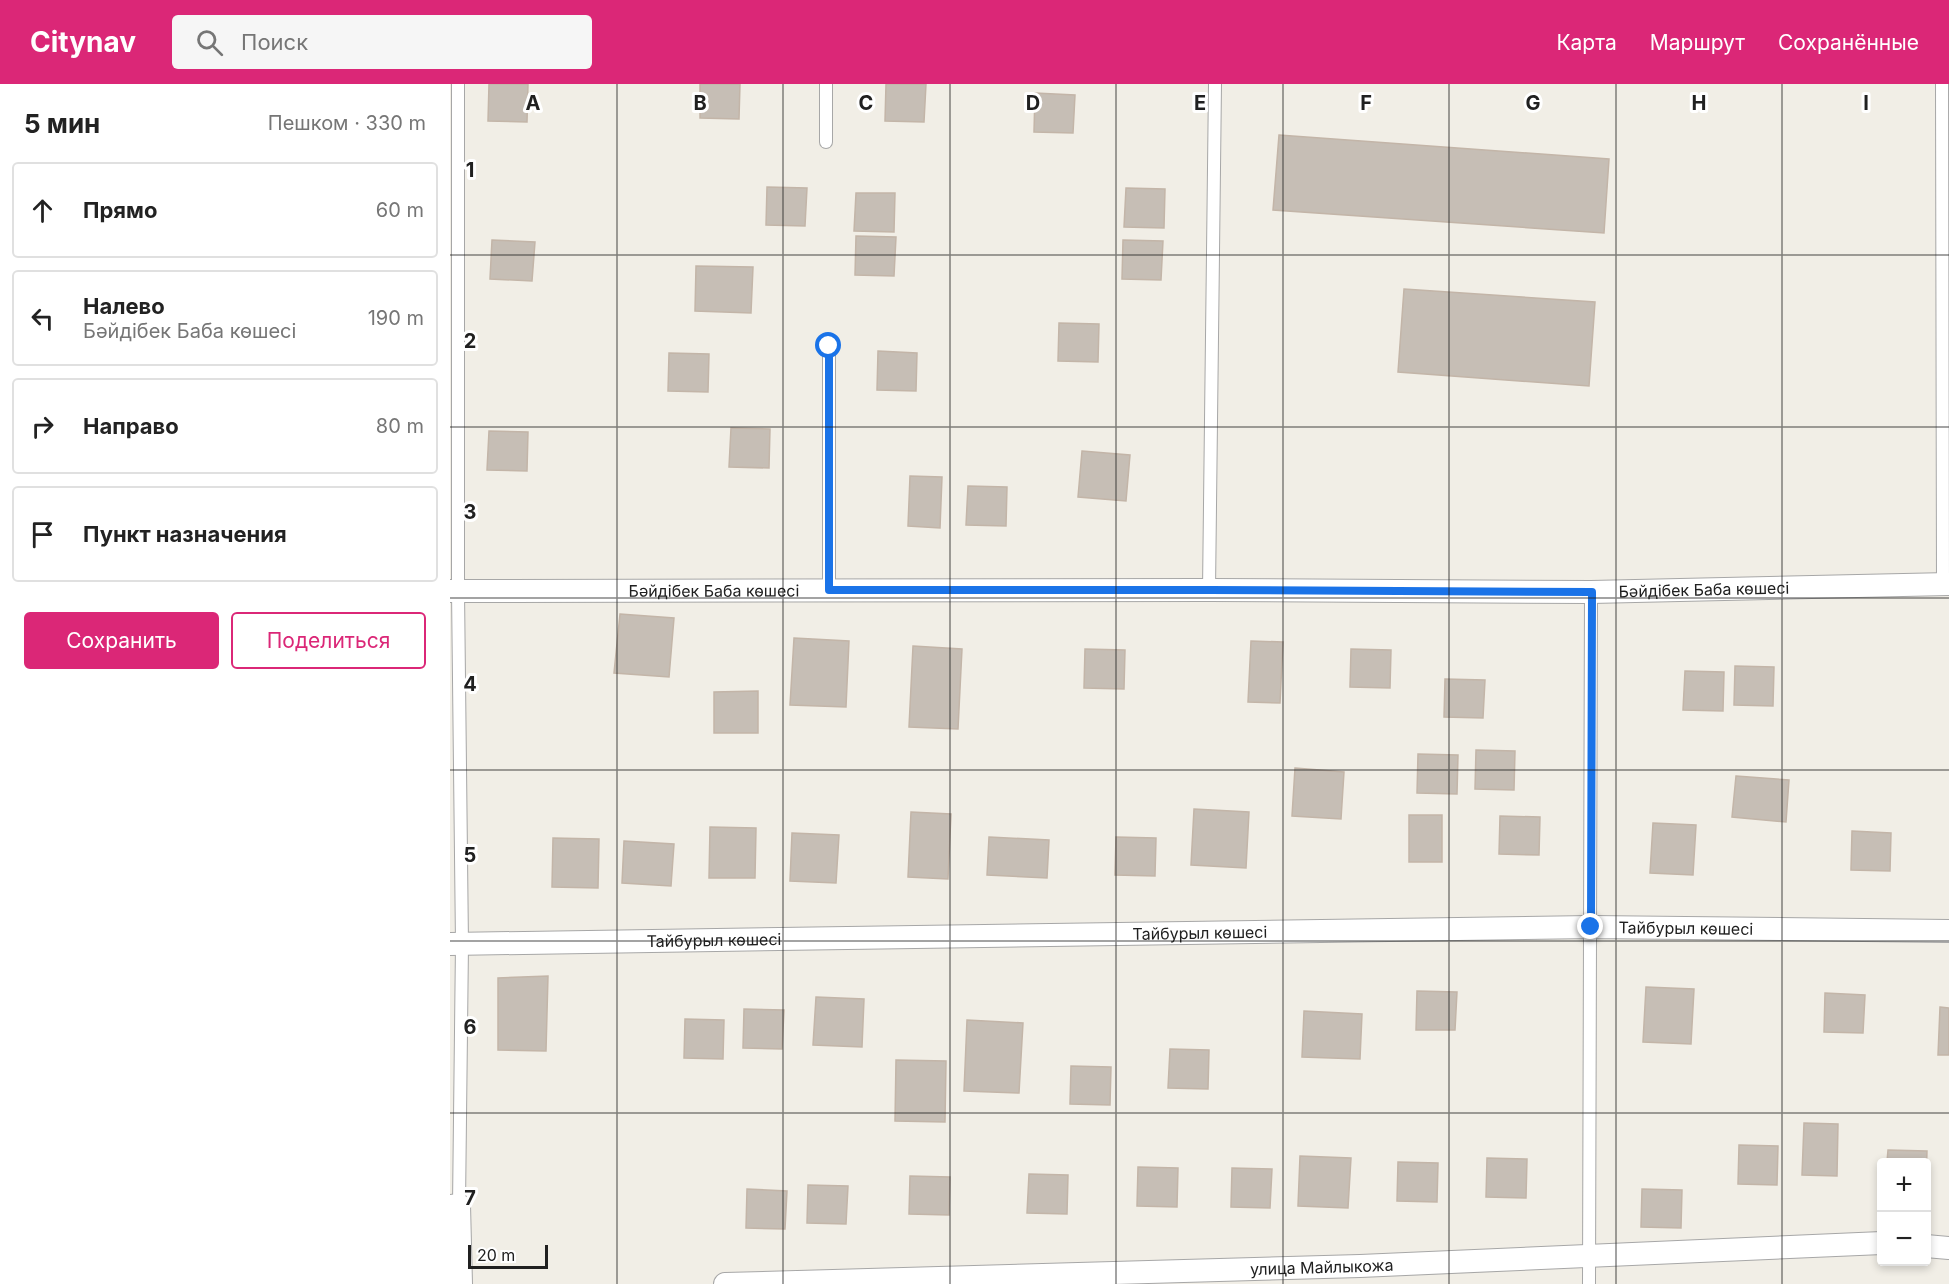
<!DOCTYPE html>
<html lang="ru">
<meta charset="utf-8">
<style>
body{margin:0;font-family:Inter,sans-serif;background:#f6f6f6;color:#222}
.controls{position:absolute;right:18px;bottom:18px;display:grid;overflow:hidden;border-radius:6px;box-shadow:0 3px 9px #0003}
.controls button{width:54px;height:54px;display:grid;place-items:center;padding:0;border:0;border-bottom:2px solid #e0e0e0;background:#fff;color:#222;font:30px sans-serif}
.scale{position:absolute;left:18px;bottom:15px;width:80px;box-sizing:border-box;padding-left:6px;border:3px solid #202020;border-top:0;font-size:16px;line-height:21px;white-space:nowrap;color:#202020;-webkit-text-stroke:4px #fff;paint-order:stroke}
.stop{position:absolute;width:18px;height:18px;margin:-14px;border:4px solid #1a73e8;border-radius:50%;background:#fff}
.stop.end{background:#1a73e8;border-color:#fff;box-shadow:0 2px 6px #0008}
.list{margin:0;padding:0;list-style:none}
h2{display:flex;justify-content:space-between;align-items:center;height:78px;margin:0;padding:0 24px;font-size:26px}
h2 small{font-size:20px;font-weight:400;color:#767676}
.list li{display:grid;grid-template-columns:39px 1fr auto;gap:18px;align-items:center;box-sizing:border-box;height:96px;margin:0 12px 12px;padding:0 12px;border:2px solid #e0e0e0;border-radius:6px}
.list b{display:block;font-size:22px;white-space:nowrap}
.list p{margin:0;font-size:20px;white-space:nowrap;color:#767676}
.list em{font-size:20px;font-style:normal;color:#767676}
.actions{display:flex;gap:12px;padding:18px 24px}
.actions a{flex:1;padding:14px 0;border:2px solid #db2777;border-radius:6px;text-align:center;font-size:21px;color:#db2777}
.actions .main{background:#db2777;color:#fff}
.icon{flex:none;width:33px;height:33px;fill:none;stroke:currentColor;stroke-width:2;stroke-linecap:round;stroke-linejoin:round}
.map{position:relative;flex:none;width:1499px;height:1200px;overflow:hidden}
header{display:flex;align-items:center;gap:36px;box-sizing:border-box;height:84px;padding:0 30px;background:#db2777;color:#fff}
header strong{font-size:28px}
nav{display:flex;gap:33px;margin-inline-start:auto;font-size:21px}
.search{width:420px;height:54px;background:#f6f6f6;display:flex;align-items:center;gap:15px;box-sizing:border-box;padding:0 21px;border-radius:6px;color:#767676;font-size:22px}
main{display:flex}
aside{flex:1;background:#fff}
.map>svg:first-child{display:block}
.building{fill:#c6beb5;stroke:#c3b5a8;stroke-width:1.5}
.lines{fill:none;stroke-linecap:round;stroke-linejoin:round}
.lane-casing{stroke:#a7a7a7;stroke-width:14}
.street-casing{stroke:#a7a7a7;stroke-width:24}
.lane{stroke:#fff;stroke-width:12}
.street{stroke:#fff;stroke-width:22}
.route{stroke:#1a73e8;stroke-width:8}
.grid{fill:none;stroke:#202020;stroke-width:1.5;stroke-opacity:0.55}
.labels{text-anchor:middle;stroke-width:6;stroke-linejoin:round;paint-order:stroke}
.street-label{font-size:16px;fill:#202020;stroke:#fff}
.grid-label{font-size:20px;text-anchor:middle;font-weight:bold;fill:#202020;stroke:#fff;stroke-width:6;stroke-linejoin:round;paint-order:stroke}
</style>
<header>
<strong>Citynav</strong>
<div class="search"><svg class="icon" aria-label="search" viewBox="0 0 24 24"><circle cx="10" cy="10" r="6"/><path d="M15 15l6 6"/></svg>Поиск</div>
<nav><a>Карта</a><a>Маршрут</a><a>Сохранённые</a></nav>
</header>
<main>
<aside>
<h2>5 мин<small>Пешком · 330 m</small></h2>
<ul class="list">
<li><svg class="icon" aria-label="ahead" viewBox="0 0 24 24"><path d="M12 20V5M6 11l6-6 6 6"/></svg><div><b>Прямо</b></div><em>60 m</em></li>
<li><svg class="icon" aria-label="left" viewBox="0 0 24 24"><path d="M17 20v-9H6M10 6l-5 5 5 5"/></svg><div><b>Налево</b><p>Бәйдібек Баба көшесі</p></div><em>190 m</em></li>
<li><svg class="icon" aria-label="right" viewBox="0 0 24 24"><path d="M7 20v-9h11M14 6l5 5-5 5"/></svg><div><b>Направо</b></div><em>80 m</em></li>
<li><svg class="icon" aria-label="arrive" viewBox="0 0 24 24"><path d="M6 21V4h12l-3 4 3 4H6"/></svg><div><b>Пункт назначения</b></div></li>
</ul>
<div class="actions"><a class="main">Сохранить</a><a>Поделиться</a></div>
</aside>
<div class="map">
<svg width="1499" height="1200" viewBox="0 0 1499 1200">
<rect width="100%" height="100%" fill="#f1eee6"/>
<g class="building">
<path d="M 39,0 L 78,0 L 77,38 L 38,37 Z"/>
<path d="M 250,0 L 290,0 L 289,35 L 250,34 Z"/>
<path d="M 436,0 L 476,0 L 474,38 L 435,37 Z"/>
<path d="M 585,9 L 625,11 L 623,49 L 584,48 Z"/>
<path d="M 829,51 L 1159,75 L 1154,149 L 823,126 Z"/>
<path d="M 317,103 L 357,104 L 355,142 L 316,141 Z"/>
<path d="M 676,104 L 715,105 L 714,144 L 674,143 Z"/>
<path d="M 406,109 L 445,109 L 444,148 L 404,147 Z"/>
<path d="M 406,152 L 446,153 L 444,192 L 405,191 Z"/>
<path d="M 42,156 L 85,158 L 82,197 L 40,195 Z"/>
<path d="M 673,156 L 713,157 L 711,196 L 672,195 Z"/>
<path d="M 246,182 L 303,183 L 301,229 L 245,227 Z"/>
<path d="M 954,205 L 1145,218 L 1139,302 L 948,288 Z"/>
<path d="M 609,239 L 649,240 L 648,278 L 608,277 Z"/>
<path d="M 428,267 L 467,269 L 466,307 L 427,306 Z"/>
<path d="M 219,269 L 259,270 L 258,308 L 218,307 Z"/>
<path d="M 281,344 L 320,345 L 319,384 L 279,383 Z"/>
<path d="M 39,347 L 78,348 L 77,387 L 37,386 Z"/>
<path d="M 632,367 L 680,371 L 676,417 L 628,413 Z"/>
<path d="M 460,392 L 492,393 L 490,444 L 458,442 Z"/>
<path d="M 518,402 L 557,403 L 556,442 L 516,441 Z"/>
<path d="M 170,530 L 224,534 L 219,593 L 164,589 Z"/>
<path d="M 344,554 L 399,557 L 396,623 L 340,621 Z"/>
<path d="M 801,557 L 833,558 L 830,619 L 798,618 Z"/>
<path d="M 463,562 L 512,565 L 508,645 L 459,643 Z"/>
<path d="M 635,565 L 675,566 L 674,605 L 634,604 Z"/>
<path d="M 901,565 L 941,566 L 940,604 L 900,603 Z"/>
<path d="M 1285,582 L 1324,583 L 1323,622 L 1284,621 Z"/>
<path d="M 1235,587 L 1274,588 L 1273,627 L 1233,626 Z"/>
<path d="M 995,595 L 1035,596 L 1033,634 L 994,633 Z"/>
<path d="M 308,607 L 308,649 L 264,649 L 264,608 Z"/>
<path d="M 1026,666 L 1065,667 L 1064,706 L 1025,705 Z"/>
<path d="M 968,670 L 1008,671 L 1007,710 L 967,709 Z"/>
<path d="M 845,684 L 894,688 L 891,735 L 842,732 Z"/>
<path d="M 1286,692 L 1339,696 L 1336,738 L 1282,733 Z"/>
<path d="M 744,725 L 799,728 L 796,784 L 741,781 Z"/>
<path d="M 461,728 L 501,730 L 498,795 L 458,793 Z"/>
<rect x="959" y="731" width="33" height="47"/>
<path d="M 1050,732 L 1090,733 L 1089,771 L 1049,770 Z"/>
<path d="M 1203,739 L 1246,741 L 1243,791 L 1200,789 Z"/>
<path d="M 260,743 L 306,744 L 305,794 L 259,794 Z"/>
<path d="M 1402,747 L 1441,749 L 1440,787 L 1401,786 Z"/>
<path d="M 342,749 L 389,751 L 386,799 L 340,797 Z"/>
<path d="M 539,753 L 599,756 L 597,794 L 537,791 Z"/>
<path d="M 666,753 L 706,754 L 705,792 L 665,791 Z"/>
<path d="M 103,754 L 149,755 L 148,804 L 102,803 Z"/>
<path d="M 174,757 L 224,760 L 221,802 L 172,799 Z"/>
<path d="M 98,892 L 96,967 L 48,966 L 48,894 Z"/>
<path d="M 1196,903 L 1244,905 L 1241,960 L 1193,958 Z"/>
<path d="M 967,907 L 1007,908 L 1005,946 L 966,946 Z"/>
<path d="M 1375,909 L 1415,911 L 1413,949 L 1374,948 Z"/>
<path d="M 366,913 L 414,915 L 412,963 L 363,961 Z"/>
<path d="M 1490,923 L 1499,924 L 1499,971 L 1488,971 Z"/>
<path d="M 294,925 L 334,926 L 332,965 L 293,964 Z"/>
<path d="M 854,927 L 912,930 L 910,975 L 852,973 Z"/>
<path d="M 235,935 L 274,936 L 273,975 L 234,974 Z"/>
<path d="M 517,936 L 573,939 L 569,1009 L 514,1007 Z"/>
<path d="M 720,965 L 759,966 L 758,1005 L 718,1004 Z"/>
<path d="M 446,976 L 496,977 L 495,1038 L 445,1037 Z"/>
<path d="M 621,982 L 661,983 L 660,1021 L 620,1020 Z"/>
<path d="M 1354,1039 L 1388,1040 L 1387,1092 L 1352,1091 Z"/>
<path d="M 1289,1061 L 1328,1062 L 1327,1101 L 1288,1100 Z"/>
<path d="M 1438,1066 L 1477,1067 L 1476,1100 L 1476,1078 L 1437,1078 Z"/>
<path d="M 850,1072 L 901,1074 L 898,1124 L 848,1122 Z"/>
<path d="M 1037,1074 L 1077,1075 L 1076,1114 L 1036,1113 Z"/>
<path d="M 948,1078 L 988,1079 L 987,1118 L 947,1117 Z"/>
<path d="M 688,1083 L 728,1084 L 727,1123 L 687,1122 Z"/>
<path d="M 782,1084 L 822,1085 L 820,1124 L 781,1123 Z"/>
<path d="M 579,1090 L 618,1091 L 617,1130 L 577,1129 Z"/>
<path d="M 460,1092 L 500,1093 L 499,1131 L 459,1130 Z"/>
<path d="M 358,1101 L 398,1102 L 396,1140 L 357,1139 Z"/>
<path d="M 297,1105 L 337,1107 L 335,1145 L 296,1144 Z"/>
<path d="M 1192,1105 L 1232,1106 L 1231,1144 L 1191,1143 Z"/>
</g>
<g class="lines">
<defs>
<g id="lane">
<path d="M 8,0 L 8,507 L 12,860 L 9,1121"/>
<path d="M 376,0 L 376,58"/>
<path d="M 1492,0 L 1493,500"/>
<path d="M 379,506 L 379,262"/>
<path d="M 759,506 L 765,0"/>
<path d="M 1139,1200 L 1141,508"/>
</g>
<g id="street">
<path id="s1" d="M 0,507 L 759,506 L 1141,508 L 1499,500"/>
<path id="s2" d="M 0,860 L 1141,843 L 1499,847"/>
<path d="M 0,1122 L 9,1121 L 11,1200"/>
<path d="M 1476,1162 L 1499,1164"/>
<path id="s3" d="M 275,1200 L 910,1182 L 1432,1159"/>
</g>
</defs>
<use href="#lane" class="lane-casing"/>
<use href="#street" class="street-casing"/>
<use href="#lane" class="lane"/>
<use href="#street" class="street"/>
</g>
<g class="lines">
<path class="route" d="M 379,262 L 379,506 L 759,506 L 1142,508 L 1141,843"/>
</g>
<path class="grid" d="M 167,0 L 167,1200M 333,0 L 333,1200M 500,0 L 500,1200M 666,0 L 666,1200M 833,0 L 833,1200M 999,0 L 999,1200M 1166,0 L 1166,1200M 1332,0 L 1332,1200M 0,171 L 1499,171M 0,343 L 1499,343M 0,514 L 1499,514M 0,686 L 1499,686M 0,857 L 1499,857M 0,1029 L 1499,1029"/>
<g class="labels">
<g class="street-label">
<text dy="6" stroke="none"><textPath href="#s1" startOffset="1254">Бәйдібек Баба көшесі</textPath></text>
<text dy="6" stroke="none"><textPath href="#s1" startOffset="264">Бәйдібек Баба көшесі</textPath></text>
<text dy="6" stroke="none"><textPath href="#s2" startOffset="1236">Тайбурыл көшесі</textPath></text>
<text dy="6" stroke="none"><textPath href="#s2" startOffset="750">Тайбурыл көшесі</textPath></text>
<text dy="6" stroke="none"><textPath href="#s2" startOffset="264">Тайбурыл көшесі</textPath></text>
<text dy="6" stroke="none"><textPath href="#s3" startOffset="597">улица Майлыкожа</textPath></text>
</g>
</g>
<g class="grid-label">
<text x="83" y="26">A</text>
<text x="250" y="26">B</text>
<text x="416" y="26">C</text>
<text x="583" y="26">D</text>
<text x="750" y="26">E</text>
<text x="916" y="26">F</text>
<text x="1083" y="26">G</text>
<text x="1249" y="26">H</text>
<text x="1416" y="26">I</text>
<text x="20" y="93">1</text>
<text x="20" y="264">2</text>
<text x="20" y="435">3</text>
<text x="20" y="607">4</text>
<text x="20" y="778">5</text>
<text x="20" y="950">6</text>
<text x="20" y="1121">7</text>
</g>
</svg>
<div class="controls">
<button>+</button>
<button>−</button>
</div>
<div class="scale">20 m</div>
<div class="stop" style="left:379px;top:262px"></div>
<div class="stop end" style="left:1141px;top:843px"></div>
</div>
</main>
